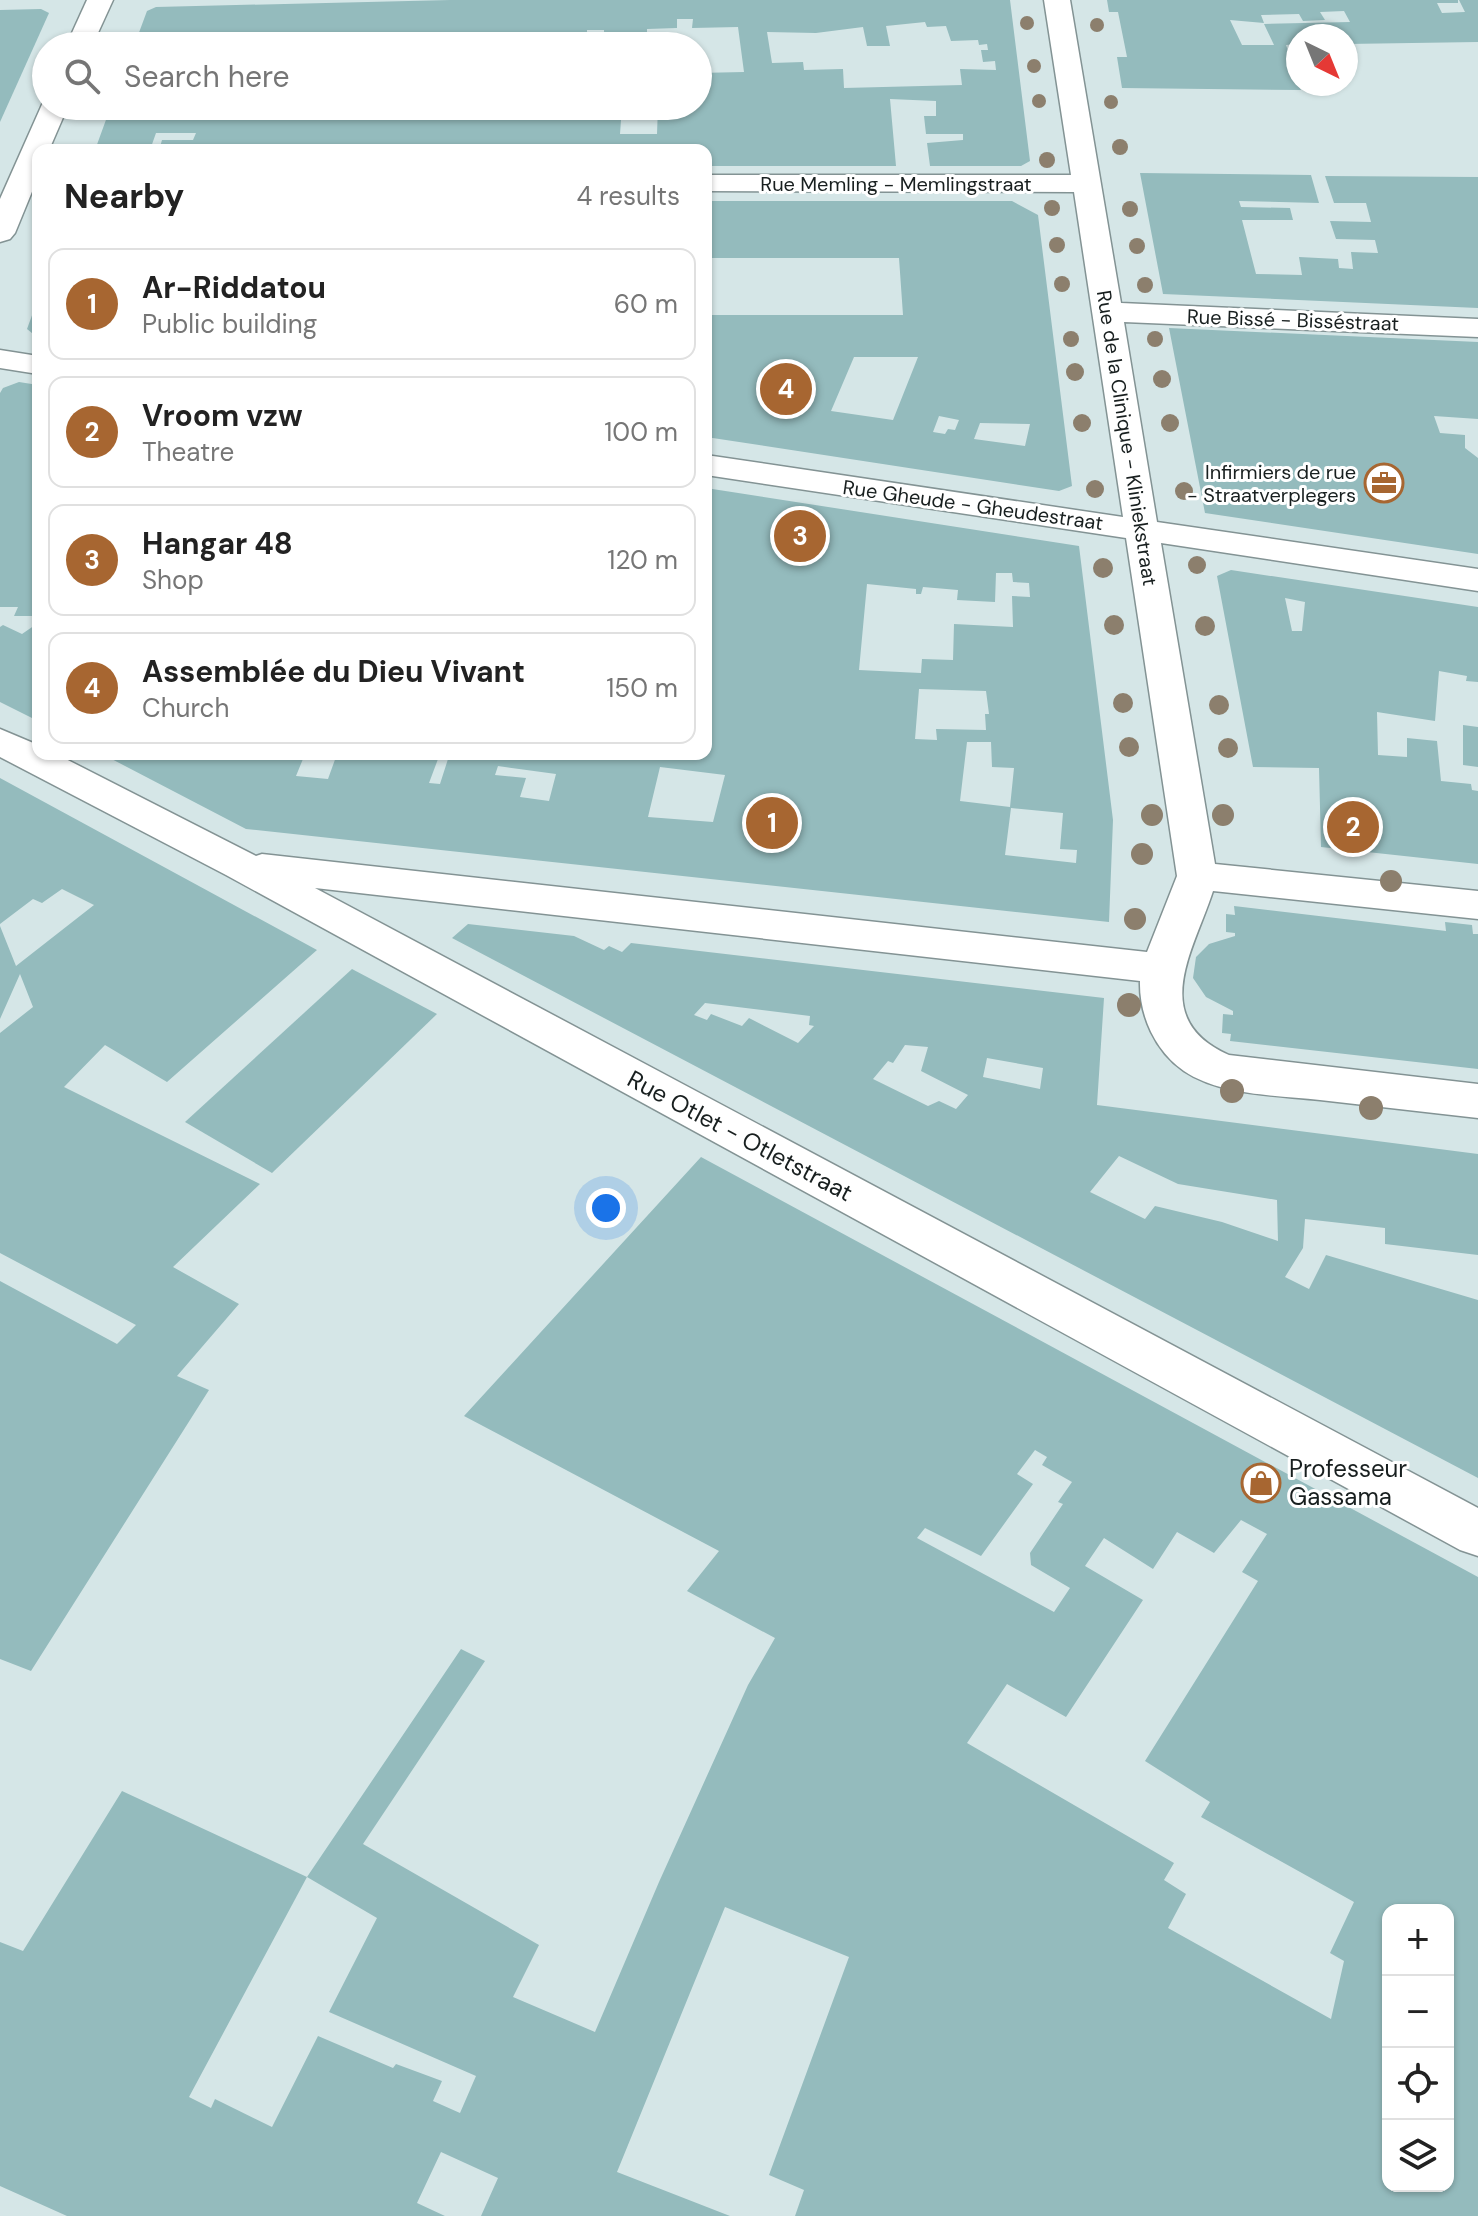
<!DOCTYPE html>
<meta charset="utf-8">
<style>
body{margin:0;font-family:"DM Sans",sans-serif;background:#f2f2f2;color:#222}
.controls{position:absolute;right:24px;bottom:24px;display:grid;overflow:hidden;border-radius:16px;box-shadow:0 2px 6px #0004}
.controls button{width:72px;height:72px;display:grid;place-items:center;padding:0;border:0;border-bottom:2px solid #e0e0e0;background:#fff;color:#222;font:40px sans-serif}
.compass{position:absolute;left:1286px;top:24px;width:72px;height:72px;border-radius:50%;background:#fff;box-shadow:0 2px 6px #0004;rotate:137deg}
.you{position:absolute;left:606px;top:1208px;width:28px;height:28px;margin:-20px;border:6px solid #fff;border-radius:50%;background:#1a73e8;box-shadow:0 0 0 12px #1a73e833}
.badge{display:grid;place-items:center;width:52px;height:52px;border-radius:50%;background:#a76631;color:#fff;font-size:26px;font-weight:700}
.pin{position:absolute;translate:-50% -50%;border:4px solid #fff;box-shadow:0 2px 8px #0006}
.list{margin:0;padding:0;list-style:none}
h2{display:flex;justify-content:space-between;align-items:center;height:104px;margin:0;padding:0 32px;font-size:34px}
h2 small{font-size:26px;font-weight:400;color:#767676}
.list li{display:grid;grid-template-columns:52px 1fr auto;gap:24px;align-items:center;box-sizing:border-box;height:112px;margin:0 16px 16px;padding:0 16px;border:2px solid #e0e0e0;border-radius:16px}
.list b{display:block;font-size:30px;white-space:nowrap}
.list p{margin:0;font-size:26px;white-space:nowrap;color:#767676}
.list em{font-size:26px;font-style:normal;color:#767676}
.icon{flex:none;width:44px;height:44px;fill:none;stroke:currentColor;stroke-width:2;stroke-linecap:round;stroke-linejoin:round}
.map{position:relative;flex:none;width:1478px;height:2216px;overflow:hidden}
.search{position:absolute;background:#fff;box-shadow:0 2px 6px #0004;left:32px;top:32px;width:680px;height:88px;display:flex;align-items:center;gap:20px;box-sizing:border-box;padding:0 28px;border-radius:44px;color:#767676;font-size:30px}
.panel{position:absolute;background:#fff;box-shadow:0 2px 6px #0004;left:32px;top:144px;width:680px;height:616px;border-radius:16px}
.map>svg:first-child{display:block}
.building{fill:#94bbbd;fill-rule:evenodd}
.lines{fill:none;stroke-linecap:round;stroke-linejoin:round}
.minor-casing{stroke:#839394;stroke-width:3}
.minor{fill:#fff;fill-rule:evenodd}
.tree{fill:#8c7f6d}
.labels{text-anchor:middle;stroke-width:6;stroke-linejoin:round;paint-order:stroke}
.far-street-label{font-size:20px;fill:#181f1f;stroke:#fff}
.far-poi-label{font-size:20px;fill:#181f1f;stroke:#fff;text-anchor:end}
.street-label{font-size:24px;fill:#181f1f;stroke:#fff}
.poi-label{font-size:24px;fill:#181f1f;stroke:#fff;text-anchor:start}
</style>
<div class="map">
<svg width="1478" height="2216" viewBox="0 0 1478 2216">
<rect width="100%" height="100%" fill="#d5e6e7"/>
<g class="building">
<path d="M 450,0 L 1010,0 L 1030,161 L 1021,166 L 930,166 L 927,143 L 963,140 L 963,134 L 926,134 L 924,116 L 936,116 L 936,101 L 890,99 L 896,166 L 706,166 L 706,150 L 159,150 L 162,140 L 193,140 L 196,133 L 156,133 L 150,150 L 95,150 L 111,106 L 472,106 L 471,110 L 498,110 L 497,118 L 505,118 L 506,106 L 622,106 L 620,134 L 657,134 L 658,106 L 698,106 L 698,73 L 744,72 L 738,27 L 692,28 L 693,19 L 677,19 L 677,28 L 647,29 L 647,37 L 616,37 L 616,33 L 604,33 L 604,30 L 587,30 L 587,39 L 561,39 L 560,34 L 529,37 L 525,34 L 497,34 L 497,46 L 426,46 L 427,41 L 393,46 L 393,37 L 377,37 L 376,46 L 333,46 L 333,42 L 314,42 L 314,46 L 279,46 L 281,37 L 246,38 L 245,45 L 134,46 L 147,11 L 156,7 ZM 925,22 L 927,27 L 946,26 L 951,41 L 978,40 L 979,45 L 987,44 L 988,50 L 981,50 L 983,62 L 995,61 L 996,70 L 960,69 L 962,85 L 844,88 L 843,69 L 804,70 L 803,62 L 772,63 L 767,32 L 816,33 L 863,27 L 867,46 L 890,46 L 886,26 Z"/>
<path d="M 1107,0 L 1458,0 L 1458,3 L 1437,3 L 1442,13 L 1465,12 L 1459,0 L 1478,0 L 1478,42 L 1346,44 L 1346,36 L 1298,36 L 1298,44 L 1286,45 L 1301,90 L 1122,88 L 1117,57 L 1127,57 L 1118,12 L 1109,12 ZM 1344,11 L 1350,22 L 1264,24 L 1274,45 L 1242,45 L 1230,20 L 1264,23 L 1261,15 L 1299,14 L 1303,21 L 1325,20 L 1320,12 Z"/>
<path d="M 41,9 L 49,13 L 0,122 L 0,10 Z"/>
<path d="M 1140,173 L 1311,175 L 1319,203 L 1239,201 L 1241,207 L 1290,208 L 1293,220 L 1242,220 L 1256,274 L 1302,275 L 1299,257 L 1338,259 L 1339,268 L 1353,269 L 1351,252 L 1378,253 L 1375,240 L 1336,239 L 1330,221 L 1371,222 L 1366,203 L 1334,203 L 1325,176 L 1478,177 L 1478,308 L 1163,294 Z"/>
<path d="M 706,201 L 1012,201 L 1038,215 L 1072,486 L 1059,491 L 706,437 L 706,315 L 903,315 L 899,258 L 706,258 ZM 854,357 L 918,357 L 893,420 L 831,411 ZM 939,416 L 959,420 L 955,430 L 948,429 L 945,434 L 933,432 ZM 980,423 L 1030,424 L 1025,446 L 974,439 Z"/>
<path d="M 38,299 L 38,338 L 27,329 Z"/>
<path d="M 1169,328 L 1478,342 L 1478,419 L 1434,416 L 1440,433 L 1465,435 L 1465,448 L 1478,458 L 1478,554 L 1205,513 Z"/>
<path d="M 19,382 L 38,385 L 38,616 L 14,616 L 18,607 L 0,607 L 0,393 L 3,388 Z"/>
<path d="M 706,488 L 1079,546 L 1113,820 L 1109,922 L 246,829 L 102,754 L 305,754 L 296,776 L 328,779 L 337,754 L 706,754 ZM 996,573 L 1012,573 L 1013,582 L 1029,583 L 1030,597 L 1012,596 L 1013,627 L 954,624 L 953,660 L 922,659 L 921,673 L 859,670 L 867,584 L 916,589 L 916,594 L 921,594 L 923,587 L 958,590 L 957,600 L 995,602 ZM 919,689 L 986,691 L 989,714 L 985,714 L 986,730 L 936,729 L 937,740 L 915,739 ZM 967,742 L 991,742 L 992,767 L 1014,768 L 1010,807 L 960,801 ZM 438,759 L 448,759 L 440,784 L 429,783 ZM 498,766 L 556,774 L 549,801 L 520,797 L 526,778 L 495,775 ZM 660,767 L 725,775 L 713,822 L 648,817 ZM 1011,808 L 1063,813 L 1060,849 L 1077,850 L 1076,863 L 1005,855 Z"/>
<path d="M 1231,570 L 1478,607 L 1478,682 L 1466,681 L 1467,676 L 1439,671 L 1435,721 L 1377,712 L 1378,755 L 1407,757 L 1407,738 L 1437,741 L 1441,781 L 1471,784 L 1472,790 L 1478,791 L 1478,864 L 1321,847 L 1319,768 L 1253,767 L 1217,576 ZM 1285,598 L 1305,602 L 1302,631 L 1292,631 Z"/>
<path d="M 38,623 L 38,721 L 0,702 L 0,627 L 3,625 L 22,634 Z"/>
<path d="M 1463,725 L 1478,727 L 1478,767 L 1463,765 Z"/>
<path d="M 0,778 L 317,950 L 167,1082 L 105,1045 L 64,1087 L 260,1184 L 173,1267 L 239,1304 L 177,1376 L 209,1390 L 31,1671 L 0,1659 L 0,1281 L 117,1344 L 136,1325 L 0,1253 L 0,1033 L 33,1007 L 20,974 L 0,1019 L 0,926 L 16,966 L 94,905 L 62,889 L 42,903 L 33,899 L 0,924 Z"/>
<path d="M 1234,906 L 1446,931 L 1445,922 L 1472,925 L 1473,934 L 1478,934 L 1478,1069 L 1230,1041 L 1231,1034 L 1222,1033 L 1223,1014 L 1233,1015 L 1233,1011 L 1206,997 L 1193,978 L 1196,957 L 1209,944 L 1235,936 L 1235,933 L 1226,932 L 1226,914 L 1235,915 Z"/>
<path d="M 468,924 L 574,936 L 604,950 L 609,946 L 622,952 L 631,943 L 1104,998 L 1097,1105 L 1478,1154 L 1478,1255 L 1385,1244 L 1385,1228 L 1305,1219 L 1303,1248 L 1285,1277 L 1309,1289 L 1326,1255 L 1478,1300 L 1478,1478 L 452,938 ZM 705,1003 L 810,1016 L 809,1025 L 814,1026 L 798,1043 L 749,1018 L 742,1026 L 711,1014 L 707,1020 L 694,1015 ZM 905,1045 L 928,1047 L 921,1071 L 968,1095 L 956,1109 L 939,1101 L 928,1106 L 873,1079 L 888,1061 L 893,1063 ZM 987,1058 L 1043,1068 L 1040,1089 L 983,1077 ZM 1119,1156 L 1178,1184 L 1277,1200 L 1278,1241 L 1222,1222 L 1155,1206 L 1145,1219 L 1090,1192 Z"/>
<path d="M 352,969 L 437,1014 L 272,1173 L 185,1122 Z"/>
<path d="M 701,1157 L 1478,1577 L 1478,2216 L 795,2216 L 804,2190 L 769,2175 L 849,1957 L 725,1907 L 617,2172 L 730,2216 L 481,2216 L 498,2178 L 441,2152 L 417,2203 L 445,2216 L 67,2216 L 0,2186 L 0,1942 L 23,1951 L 122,1791 L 307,1877 L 189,2097 L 211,2108 L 215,2099 L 272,2127 L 318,2036 L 393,2068 L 396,2064 L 442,2081 L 433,2101 L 460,2113 L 476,2076 L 329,2012 L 377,1918 L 307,1877 L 461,1649 L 485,1661 L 363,1844 L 539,1945 L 513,1997 L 595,2032 L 659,1882 L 748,1685 L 775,1638 L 687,1591 L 719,1551 L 464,1416 ZM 1035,1450 L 1047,1457 L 1042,1465 L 1072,1482 L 1058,1502 L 1063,1504 L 1030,1553 L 1031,1565 L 1070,1588 L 1054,1612 L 917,1538 L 925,1528 L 981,1556 L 1033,1484 L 1017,1474 ZM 1241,1520 L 1267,1534 L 1242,1572 L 1258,1581 L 1145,1761 L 1210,1802 L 1201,1817 L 1354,1902 L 1330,1953 L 1344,1961 L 1331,2019 L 1168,1928 L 1186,1894 L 1164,1880 L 1174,1863 L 967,1743 L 1007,1684 L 1066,1717 L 1143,1600 L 1085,1566 L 1104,1538 L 1153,1569 L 1177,1532 L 1214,1553 ZM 1388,1910 L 1448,1910 L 1448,2186 L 1388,2186 Z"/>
</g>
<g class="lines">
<defs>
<g id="minor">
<path d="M 87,0 L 113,0 L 92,46 L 66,46 Z"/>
<path d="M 1044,0 L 1070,0 L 1121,303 L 1478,319 L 1478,337 L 1124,322 L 1157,522 L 1478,569 L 1478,591 L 1161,543 L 1215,864 L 1478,891 L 1478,919 L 1213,891 C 1194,950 1147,1019 1229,1055 L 1478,1084 L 1478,1118 C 1425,1112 1373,1106 1320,1100 C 1277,1095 1221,1096 1184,1071 C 1155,1051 1139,1015 1140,981 L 315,888 L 1478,1508 L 1478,1556 L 1460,1550 L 226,875 L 0,757 L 0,729 L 38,745 L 38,754 L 56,754 L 256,856 L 262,854 L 1147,952 L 1177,876 L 1126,538 L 706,475 L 706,455 L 1123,517 L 1074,192 L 706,191 L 706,175 L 1071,175 Z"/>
<path d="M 44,100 L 46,106 L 68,106 L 49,150 L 38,150 L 38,177 L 15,233 L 10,239 L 0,242 L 0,199 Z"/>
<path d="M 0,350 L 38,356 L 38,374 L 0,368 Z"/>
</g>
</defs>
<use href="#minor" class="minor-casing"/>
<use href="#minor" class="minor"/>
</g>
<g class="tree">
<circle cx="1027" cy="23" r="7"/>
<circle cx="1097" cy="25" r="7"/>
<circle cx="1034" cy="66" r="7"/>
<circle cx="1039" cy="101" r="7"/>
<circle cx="1111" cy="102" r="7"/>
<circle cx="1120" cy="147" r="8"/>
<circle cx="1047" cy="160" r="8"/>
<circle cx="1052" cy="208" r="8"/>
<circle cx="1130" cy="209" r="8"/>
<circle cx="1057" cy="245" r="8"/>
<circle cx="1137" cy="246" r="8"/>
<circle cx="1062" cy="284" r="8"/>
<circle cx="1145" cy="285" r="8"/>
<circle cx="1071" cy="339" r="8"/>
<circle cx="1155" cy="339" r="8"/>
<circle cx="1075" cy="372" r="9"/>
<circle cx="1162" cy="379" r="9"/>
<circle cx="1082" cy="423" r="9"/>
<circle cx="1170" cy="423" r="9"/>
<circle cx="1095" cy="489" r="9"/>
<circle cx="1184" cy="491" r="9"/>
<circle cx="1197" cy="565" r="9"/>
<circle cx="1103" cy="568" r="10"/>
<circle cx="1114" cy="625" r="10"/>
<circle cx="1205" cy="626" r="10"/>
<circle cx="1123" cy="703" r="10"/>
<circle cx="1219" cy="705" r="10"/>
<circle cx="1129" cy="747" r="10"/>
<circle cx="1228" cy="748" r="10"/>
<circle cx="1152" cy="815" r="11"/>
<circle cx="1223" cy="815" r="11"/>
<circle cx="1142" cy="854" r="11"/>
<circle cx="1391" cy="881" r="11"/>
<circle cx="1135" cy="919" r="11"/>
<circle cx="1129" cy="1005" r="12"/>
<circle cx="1232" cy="1091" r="12"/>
<circle cx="1371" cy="1108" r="12"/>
</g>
<defs>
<symbol id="office-ring" viewBox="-11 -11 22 22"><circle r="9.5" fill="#fff" stroke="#a76631" stroke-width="1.5"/><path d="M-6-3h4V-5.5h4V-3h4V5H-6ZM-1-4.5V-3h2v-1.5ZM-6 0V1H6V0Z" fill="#a76631"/></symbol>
<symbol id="shop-ring" viewBox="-11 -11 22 22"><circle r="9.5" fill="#fff" stroke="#a76631" stroke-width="1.5"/><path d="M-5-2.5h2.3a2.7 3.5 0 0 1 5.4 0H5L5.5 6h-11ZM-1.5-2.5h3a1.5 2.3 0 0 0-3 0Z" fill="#a76631"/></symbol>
</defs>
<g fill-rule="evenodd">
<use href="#office-ring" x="1362" y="461" width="44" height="44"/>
<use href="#shop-ring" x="1239" y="1461" width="44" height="44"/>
</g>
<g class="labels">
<g class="far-street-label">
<text x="896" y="191">Rue Memling - Memlingstraat</text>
<text transform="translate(1293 320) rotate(2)" y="7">Rue Bissé - Bisséstraat</text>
<text transform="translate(1127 438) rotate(81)" y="7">Rue de la Clinique - Kliniekstraat</text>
<text transform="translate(973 505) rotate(8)" y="7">Rue Gheude - Gheudestraat</text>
</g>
<g class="far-poi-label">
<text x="1356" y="479">Infirmiers de rue<tspan x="1356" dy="23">- Straatverplegers</tspan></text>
</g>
<g class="street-label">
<text transform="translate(740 1136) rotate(28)" y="8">Rue Otlet - Otletstraat</text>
</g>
<g class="poi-label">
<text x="1289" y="1477">Professeur<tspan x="1289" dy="28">Gassama</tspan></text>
</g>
</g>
</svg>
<div class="controls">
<button>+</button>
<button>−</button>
<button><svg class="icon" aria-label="locate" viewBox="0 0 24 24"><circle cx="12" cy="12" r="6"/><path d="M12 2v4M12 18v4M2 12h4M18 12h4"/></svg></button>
<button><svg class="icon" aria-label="layers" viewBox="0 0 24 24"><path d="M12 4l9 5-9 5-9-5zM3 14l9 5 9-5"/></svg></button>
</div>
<svg class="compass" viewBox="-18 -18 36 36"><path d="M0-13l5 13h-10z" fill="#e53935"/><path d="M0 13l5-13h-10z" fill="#767676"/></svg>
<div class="you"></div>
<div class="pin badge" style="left:772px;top:823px">1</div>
<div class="pin badge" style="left:1353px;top:827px">2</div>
<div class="pin badge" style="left:800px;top:536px">3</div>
<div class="pin badge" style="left:786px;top:389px">4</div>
<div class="search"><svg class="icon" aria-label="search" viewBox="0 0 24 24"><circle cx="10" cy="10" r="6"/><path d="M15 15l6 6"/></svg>Search here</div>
<section class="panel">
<h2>Nearby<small>4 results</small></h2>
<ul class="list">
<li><span class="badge">1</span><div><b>Ar-Riddatou</b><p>Public building</p></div><em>60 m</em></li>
<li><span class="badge">2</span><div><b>Vroom vzw</b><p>Theatre</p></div><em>100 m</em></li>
<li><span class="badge">3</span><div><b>Hangar 48</b><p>Shop</p></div><em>120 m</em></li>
<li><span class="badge">4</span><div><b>Assemblée du Dieu Vivant</b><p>Church</p></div><em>150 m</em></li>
</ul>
</section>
</div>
